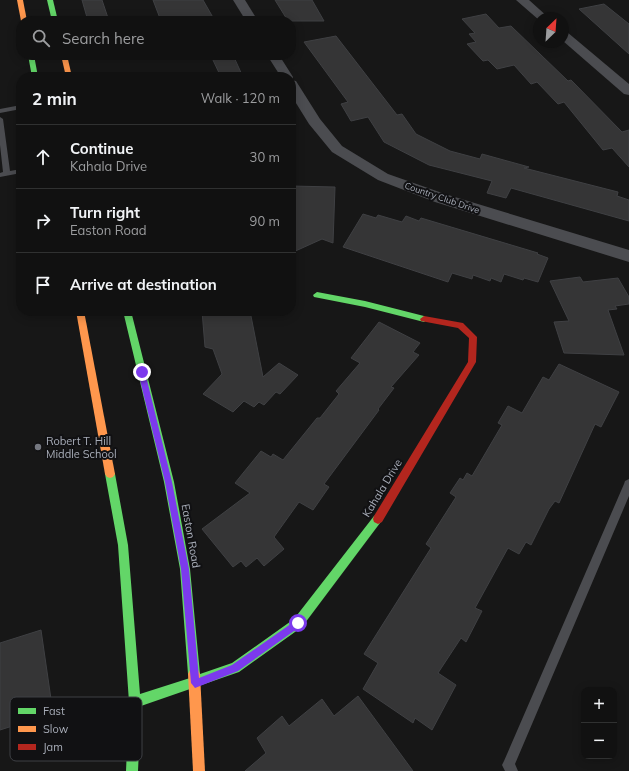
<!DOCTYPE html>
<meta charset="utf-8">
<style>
body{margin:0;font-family:Mulish,sans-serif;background:#1e1f1f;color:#f1f3f6}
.controls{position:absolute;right:12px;bottom:12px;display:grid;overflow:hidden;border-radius:8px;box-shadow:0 2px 10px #0003}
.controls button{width:36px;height:36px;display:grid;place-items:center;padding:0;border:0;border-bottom:1px solid #303131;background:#111;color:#f1f3f6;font:20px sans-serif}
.compass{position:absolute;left:533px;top:12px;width:36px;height:36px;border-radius:50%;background:#111;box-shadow:0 2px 10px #0003;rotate:25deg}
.stop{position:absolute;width:12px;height:12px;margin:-9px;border:3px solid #7c3aed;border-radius:50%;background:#fff}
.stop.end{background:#7c3aed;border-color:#fff;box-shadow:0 1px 4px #0008}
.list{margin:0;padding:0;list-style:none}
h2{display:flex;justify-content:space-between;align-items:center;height:52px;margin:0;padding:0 16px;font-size:17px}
h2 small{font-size:13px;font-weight:400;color:#9c9d9f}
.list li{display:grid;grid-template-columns:26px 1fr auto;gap:12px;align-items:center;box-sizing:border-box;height:64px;padding:0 16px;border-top:1px solid #303131}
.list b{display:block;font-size:15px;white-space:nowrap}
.list p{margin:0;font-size:13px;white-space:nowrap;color:#9c9d9f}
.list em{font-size:13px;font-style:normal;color:#9c9d9f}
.icon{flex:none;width:22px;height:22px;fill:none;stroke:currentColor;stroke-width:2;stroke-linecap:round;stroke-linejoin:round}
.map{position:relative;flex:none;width:629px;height:771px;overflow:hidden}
.search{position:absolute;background:#111;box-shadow:0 2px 10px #0003;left:16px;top:16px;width:280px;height:44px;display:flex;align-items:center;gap:10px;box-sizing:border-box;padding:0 14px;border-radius:16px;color:#9c9d9f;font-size:15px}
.panel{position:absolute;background:#111;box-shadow:0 2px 10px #0003;left:16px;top:72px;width:280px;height:244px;border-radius:16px}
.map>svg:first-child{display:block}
.building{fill:#353536;stroke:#3f4043}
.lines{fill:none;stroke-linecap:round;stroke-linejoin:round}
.lane{fill:#4b4c50;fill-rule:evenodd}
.street{fill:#4b4c50;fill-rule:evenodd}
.fast{fill:#63d668;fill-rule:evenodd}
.slow{fill:#ff974d;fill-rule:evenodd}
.jam{fill:#b3261e;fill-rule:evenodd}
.route{fill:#7c3aed}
.poi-dot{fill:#757880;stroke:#111113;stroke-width:1.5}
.labels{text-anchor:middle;stroke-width:4;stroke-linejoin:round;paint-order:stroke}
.far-street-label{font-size:9px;fill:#a8adb8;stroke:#111113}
.poi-label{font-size:11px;fill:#a8adb8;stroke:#111113;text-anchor:start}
.street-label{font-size:11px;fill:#a8adb8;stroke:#111113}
.key{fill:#111113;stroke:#3e4045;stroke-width:1}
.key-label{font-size:11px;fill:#a8adb8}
</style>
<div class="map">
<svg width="629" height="771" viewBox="0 0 629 771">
<rect width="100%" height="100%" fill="#171717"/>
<g class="building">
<path d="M 82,0 L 102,0 L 109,21 L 88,21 Z"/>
<path d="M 153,0 L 203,0 L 215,21 L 161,21 Z"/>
<path d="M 275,0 L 312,0 L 324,21 L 288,21 Z"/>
<path d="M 604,4 L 629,24 L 629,54 L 579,9 Z"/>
<path d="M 486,14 L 499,28 L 511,26 L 568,81 L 571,80 L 622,132 L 629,130 L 629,167 L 612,148 L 603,150 L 564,102 L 558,104 L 537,82 L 531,84 L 514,65 L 497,69 L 488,60 L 483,61 L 467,44 L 476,42 L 469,34 L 475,33 L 462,19 Z"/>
<path d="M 336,36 L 397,115 L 402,114 L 416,134 L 450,151 L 480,159 L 482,154 L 529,167 L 524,168 L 618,192 L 617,196 L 629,200 L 629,221 L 511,188 L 506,198 L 487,193 L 492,181 L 429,165 L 384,142 L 368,117 L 351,121 L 341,104 L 348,102 L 304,42 Z"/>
<path d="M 233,55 L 243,77 L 221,77 L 212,58 Z"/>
<path d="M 291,186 L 335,187 L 333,243 L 322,239 L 291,253 Z"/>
<path d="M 363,214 L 376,218 L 378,215 L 402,222 L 406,216 L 419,221 L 421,218 L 538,253 L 537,254 L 548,258 L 538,282 L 524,278 L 523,280 L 504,274 L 501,282 L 491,278 L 490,281 L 473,275 L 472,279 L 452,273 L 448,282 L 343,247 Z"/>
<path d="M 580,277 L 583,282 L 618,278 L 629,297 L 629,304 L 615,306 L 617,309 L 608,310 L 624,355 L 564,353 L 554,322 L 569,321 L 550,281 Z"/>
<path d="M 202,311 L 250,311 L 263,377 L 279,363 L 298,375 L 280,394 L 276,392 L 264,405 L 259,402 L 254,407 L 244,401 L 233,412 L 203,394 L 222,374 L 213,349 L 205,347 Z"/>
<path d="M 379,322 L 420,343 L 413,352 L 419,355 L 391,387 L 394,388 L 378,409 L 379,410 L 324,484 L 329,487 L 313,510 L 299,502 L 274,537 L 284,549 L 264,566 L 257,558 L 246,567 L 241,561 L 233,567 L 202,529 L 250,493 L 235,483 L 261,451 L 271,457 L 273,454 L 283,460 L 317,418 L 320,418 L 339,394 L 336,391 L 360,363 L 351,358 Z"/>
<path d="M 559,364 L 619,392 L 601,427 L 595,424 L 559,503 L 555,501 L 549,509 L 531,545 L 526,542 L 519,554 L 508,548 L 475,608 L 482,611 L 466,642 L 461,638 L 438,673 L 456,685 L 432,730 L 415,718 L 413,723 L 363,689 L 378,663 L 364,654 L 431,548 L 426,544 L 456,497 L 450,493 L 460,478 L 463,480 L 467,473 L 472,476 L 502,425 L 498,423 L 508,406 L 522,413 L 543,377 L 549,380 Z"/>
<path d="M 41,630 L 53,713 L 0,730 L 0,643 Z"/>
<path d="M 358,696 L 413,771 L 245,771 L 266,753 L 257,738 L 282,716 L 289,726 L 322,699 L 334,716 Z"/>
</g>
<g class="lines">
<g class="lane">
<path d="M 21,105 L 21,109 L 0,113 L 0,109 Z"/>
<path d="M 0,117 L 3,119 L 10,171 L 21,169 L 21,173 L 0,177 L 0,173 L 3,172 L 0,145 Z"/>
<path d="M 629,479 L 629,496 L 515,764 L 518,771 L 505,771 L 502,765 L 504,761 L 624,484 L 625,481 Z"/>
</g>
<g class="street">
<path d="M 233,0 L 245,0 L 258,21 L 246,21 Z"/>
<path d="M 516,0 L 529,0 L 549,18 L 539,18 L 539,20 Z"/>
<path d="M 563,31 L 567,32 L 629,84 L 629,95 L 624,94 L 563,41 Z"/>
<path d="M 267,55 L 279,55 L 293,77 L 292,80 L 291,77 L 281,77 Z"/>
<path d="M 291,80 L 296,81 L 320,119 L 342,146 L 388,174 L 445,194 L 629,250 L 629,262 L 435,202 L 378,180 L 332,152 L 309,124 L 291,95 Z"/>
</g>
<g class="fast">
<path d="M 47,0 L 53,0 L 58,21 L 52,21 Z"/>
<path d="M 28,55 L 34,55 L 38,77 L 32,77 Z"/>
<path d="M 317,292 L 365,301 L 424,316 L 428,319 L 424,322 L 365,307 L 314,297 L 313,295 Z"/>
<path d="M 123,311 L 131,311 L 174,482 L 190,569 L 200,674 L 232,663 L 294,619 L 374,516 L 378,514 L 382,516 L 383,519 L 302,627 L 239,672 L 141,706 L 138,771 L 126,771 L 129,702 L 118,545 L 105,474 L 107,471 L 110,470 L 113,471 L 115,474 L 128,545 L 140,694 L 190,678 L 188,674 L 180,569 L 164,482 Z"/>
</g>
<g class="slow">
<path d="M 17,0 L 23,0 L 27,21 L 21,21 Z"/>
<path d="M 61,55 L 67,55 L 72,77 L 66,77 Z"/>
<path d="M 76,311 L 84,311 L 115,474 L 113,477 L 110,478 L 107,477 L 105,474 Z"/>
<path d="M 194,668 L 198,670 L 200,674 L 205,771 L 193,771 L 188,674 L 190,670 Z"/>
</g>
<path class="jam" d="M 424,316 L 463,323 L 477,337 L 476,362 L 382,522 L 378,524 L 374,522 L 373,519 L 374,516 L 468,362 L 469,338 L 458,328 L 421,321 L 420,319 Z"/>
</g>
<path class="route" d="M 142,369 L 145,372 L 172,482 L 189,569 L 199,678 L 232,665 L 295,621 L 301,621 L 302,623 L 301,626 L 238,671 L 195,688 L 191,683 L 181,569 L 165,482 L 138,372 Z"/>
<circle class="poi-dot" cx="38" cy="447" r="4"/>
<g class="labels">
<g class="far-street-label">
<text transform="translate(442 198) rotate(19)" y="3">Country Club Drive</text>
</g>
<g class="poi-label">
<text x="46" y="445">Robert T. Hill<tspan x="46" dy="13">Middle School</tspan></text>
</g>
<g class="street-label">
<text transform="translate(382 488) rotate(-59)" y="4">Kahala Drive</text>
<text transform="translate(191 536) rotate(80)" y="4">Easton Road</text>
</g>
</g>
<rect x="10" y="697" width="132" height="64" rx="6" class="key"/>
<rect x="18" y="708" width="18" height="6" fill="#63d668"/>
<rect x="18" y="726" width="18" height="6" fill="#ff974d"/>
<rect x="18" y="744" width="18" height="6" fill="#b3261e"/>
<g class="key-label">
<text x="43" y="715">Fast</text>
<text x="43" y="733">Slow</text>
<text x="43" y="751">Jam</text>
</g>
</svg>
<div class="controls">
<button>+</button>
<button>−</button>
</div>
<svg class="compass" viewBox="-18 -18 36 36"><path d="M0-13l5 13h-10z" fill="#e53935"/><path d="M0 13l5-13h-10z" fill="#9c9d9f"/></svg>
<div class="stop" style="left:298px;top:623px"></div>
<div class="stop end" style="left:142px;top:372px"></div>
<div class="search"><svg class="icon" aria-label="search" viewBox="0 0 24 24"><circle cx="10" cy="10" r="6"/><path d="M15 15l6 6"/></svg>Search here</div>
<section class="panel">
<h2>2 min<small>Walk · 120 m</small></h2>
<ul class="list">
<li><svg class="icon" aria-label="ahead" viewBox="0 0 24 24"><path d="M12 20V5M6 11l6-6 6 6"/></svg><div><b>Continue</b><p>Kahala Drive</p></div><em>30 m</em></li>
<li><svg class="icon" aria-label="right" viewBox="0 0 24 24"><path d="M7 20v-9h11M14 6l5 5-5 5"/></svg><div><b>Turn right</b><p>Easton Road</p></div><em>90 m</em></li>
<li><svg class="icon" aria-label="arrive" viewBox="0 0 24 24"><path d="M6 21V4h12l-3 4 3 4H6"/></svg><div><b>Arrive at destination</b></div></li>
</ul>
</section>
</div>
